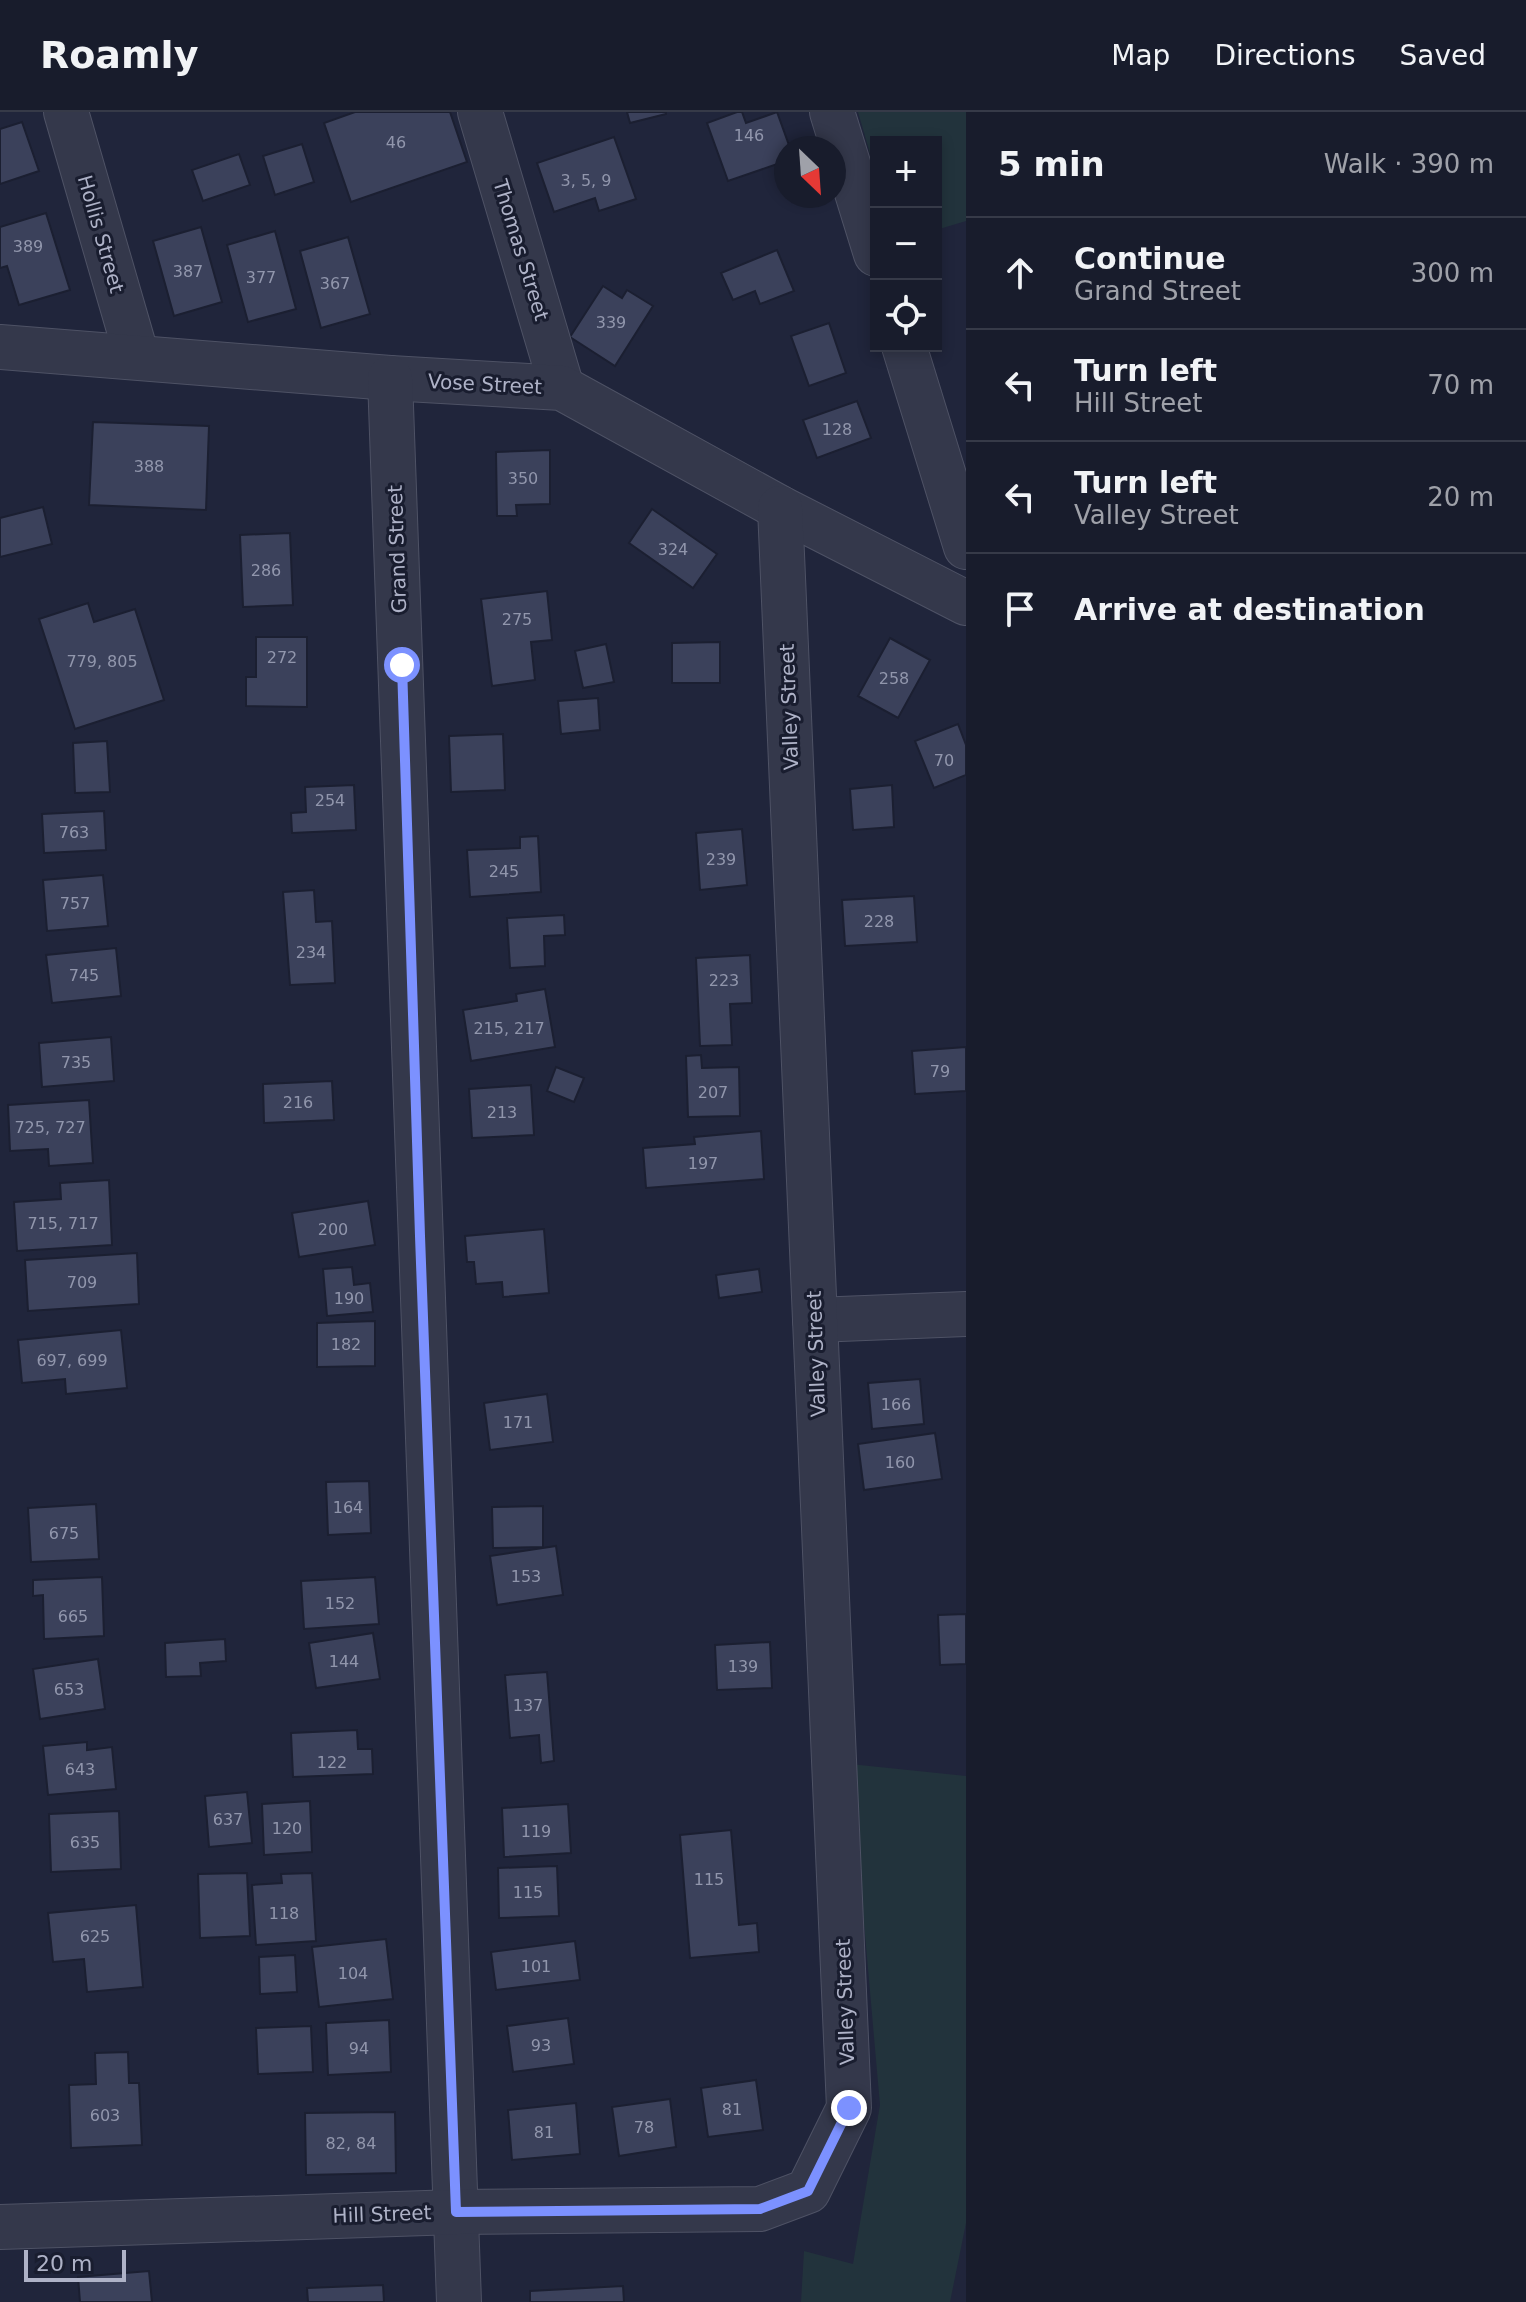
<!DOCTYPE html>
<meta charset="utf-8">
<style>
body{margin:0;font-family:"DejaVu Sans",sans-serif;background:#252938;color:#f1f3f6}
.controls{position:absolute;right:24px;top:24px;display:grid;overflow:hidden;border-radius:0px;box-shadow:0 4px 12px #0003}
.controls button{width:72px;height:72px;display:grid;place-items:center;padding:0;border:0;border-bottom:2px solid #363a48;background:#181c2c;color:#f1f3f6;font:40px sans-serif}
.compass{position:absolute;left:774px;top:24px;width:72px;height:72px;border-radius:50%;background:#181c2c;box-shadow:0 4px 12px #0003;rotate:155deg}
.scale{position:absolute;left:24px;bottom:20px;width:102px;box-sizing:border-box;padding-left:8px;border:4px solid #aeb2c7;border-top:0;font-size:22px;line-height:28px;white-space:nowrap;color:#aeb2c7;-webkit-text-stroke:6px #191d2f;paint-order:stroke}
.stop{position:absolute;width:24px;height:24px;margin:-18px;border:6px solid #7c91ff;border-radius:50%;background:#fff}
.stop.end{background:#7c91ff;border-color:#fff;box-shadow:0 2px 8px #0008}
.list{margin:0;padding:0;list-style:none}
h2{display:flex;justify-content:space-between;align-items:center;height:104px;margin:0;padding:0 32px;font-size:34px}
h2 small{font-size:26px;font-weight:400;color:#9fa1a9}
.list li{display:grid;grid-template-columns:52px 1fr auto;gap:24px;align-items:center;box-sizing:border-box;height:112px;padding:0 32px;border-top:2px solid #363a48}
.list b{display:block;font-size:30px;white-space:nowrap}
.list p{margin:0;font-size:26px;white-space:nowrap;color:#9fa1a9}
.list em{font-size:26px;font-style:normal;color:#9fa1a9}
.icon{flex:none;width:44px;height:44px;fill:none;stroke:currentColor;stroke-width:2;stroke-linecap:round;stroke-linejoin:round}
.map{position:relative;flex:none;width:966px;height:2190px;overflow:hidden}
header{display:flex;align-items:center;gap:48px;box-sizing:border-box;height:112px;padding:0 40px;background:#181c2c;border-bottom:2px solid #363a48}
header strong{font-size:38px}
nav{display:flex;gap:44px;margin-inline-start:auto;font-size:28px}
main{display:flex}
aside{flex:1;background:#181c2c}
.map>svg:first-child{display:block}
.green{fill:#22333c}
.building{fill:#3b415b;stroke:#1b1f31;stroke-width:2}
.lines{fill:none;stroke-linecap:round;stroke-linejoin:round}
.minor-casing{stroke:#4e5265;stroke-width:46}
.minor{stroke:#34384b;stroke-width:44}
.route{stroke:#7c91ff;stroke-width:10}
.labels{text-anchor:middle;stroke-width:6;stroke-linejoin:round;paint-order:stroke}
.number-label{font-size:16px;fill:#9196ac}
.street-label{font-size:20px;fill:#aeb2c7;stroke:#191d2f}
</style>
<header>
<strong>Roamly</strong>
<nav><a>Map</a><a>Directions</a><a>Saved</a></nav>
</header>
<main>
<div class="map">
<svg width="966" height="2190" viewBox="0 0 966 2190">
<rect width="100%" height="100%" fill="#20253b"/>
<g class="green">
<path d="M 858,0 L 966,0 L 966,109 L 936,118 L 936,30 L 876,30 L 876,62 Z"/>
<path d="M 850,1652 L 966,1664 L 966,2111 L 950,2190 L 801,2190 L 804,2139 L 853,2152 L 880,1993 Z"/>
</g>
<g class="building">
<path d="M 355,0 L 450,0 L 467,50 L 351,90 L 324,11 Z"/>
<path d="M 627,0 L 666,0 L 666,2 L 630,11 Z"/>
<path d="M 737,0 L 742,0 L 746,11 L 777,0 L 790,36 L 786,36 L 786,49 L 728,69 L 707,11 Z"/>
<path d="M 22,10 L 39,59 L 0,72 L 0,17 Z"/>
<path d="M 614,25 L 636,87 L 599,99 L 595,86 L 554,100 L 537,51 Z"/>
<path d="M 302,32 L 314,70 L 275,83 L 263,44 Z"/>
<path d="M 239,42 L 250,73 L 203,89 L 192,58 Z"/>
<path d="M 46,101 L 70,178 L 19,193 L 7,154 L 0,156 L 0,115 Z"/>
<path d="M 201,115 L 222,190 L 174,204 L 153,129 Z"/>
<path d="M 275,119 L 296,197 L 248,210 L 227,133 Z"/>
<path d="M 348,125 L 370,202 L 321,216 L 300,139 Z"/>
<path d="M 777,138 L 794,179 L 760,192 L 755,179 L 733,188 L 721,161 Z"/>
<path d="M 603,174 L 622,186 L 627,178 L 653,194 L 615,254 L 570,225 Z"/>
<path d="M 829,211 L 846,261 L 809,274 L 791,224 Z"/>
<path d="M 857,289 L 871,326 L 817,346 L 803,308 Z"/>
<path d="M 93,310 L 209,314 L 206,398 L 89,393 Z"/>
<path d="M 550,338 L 550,392 L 516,393 L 517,404 L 497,404 L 496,340 Z"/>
<path d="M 43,395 L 52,432 L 0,445 L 0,406 Z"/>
<path d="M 652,397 L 717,442 L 693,476 L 629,431 Z"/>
<path d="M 290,421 L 293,493 L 243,495 L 240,423 Z"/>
<path d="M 547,479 L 552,528 L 531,530 L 535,568 L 492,574 L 481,487 Z"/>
<path d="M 88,491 L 94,510 L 135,497 L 164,588 L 75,617 L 39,507 Z"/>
<path d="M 256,525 L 307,525 L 307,595 L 246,594 L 246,565 L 256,565 Z"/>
<path d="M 890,526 L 930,548 L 898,606 L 858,584 Z"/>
<path d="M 720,530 L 720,571 L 672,571 L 672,531 Z"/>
<path d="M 606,532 L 614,570 L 583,576 L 575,539 Z"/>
<path d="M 598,586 L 600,618 L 561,622 L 558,589 Z"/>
<path d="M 958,612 L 966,633 L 966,663 L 934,676 L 915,629 Z"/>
<path d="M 503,622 L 505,678 L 451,680 L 449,624 Z"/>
<path d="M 107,629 L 110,680 L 75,681 L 73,631 Z"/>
<path d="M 354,673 L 356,718 L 292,721 L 291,701 L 306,700 L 305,675 Z"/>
<path d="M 892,673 L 894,715 L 853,718 L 850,677 Z"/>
<path d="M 104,699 L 106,738 L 44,741 L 42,702 Z"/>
<path d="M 742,717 L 747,773 L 700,778 L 696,721 Z"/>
<path d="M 538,724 L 541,780 L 470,785 L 467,738 L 520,736 L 520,725 Z"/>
<path d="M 103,763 L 108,814 L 47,819 L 43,768 Z"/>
<path d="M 314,778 L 316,810 L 332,809 L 335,871 L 290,873 L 283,780 Z"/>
<path d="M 914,784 L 917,830 L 845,834 L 842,788 Z"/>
<path d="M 564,803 L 565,823 L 544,824 L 545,854 L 510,856 L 507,806 Z"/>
<path d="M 116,836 L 121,884 L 52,891 L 46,843 Z"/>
<path d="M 750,843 L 752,891 L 730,892 L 732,933 L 700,934 L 696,846 Z"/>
<path d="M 545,877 L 555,935 L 471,949 L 463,898 L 517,889 L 516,882 Z"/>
<path d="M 111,925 L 114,969 L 42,975 L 39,931 Z"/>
<path d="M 966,935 L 966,979 L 915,982 L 912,939 Z"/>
<path d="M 701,943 L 702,956 L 739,955 L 740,1004 L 688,1005 L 686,944 Z"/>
<path d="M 556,955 L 584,966 L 574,990 L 547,979 Z"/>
<path d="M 332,969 L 334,1008 L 264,1011 L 263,972 Z"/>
<path d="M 531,973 L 534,1023 L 472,1026 L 469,977 Z"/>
<path d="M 89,988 L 93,1051 L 49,1054 L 48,1037 L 10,1039 L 8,993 Z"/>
<path d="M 761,1019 L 764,1067 L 646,1076 L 643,1036 L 695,1032 L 694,1025 Z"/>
<path d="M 109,1068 L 112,1133 L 17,1139 L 14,1090 L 61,1087 L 60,1071 Z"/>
<path d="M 368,1089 L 375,1133 L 299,1145 L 292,1101 Z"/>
<path d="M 544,1117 L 549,1181 L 503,1185 L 502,1170 L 476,1172 L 474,1150 L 467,1150 L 465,1124 Z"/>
<path d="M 137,1141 L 139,1192 L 28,1199 L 25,1148 Z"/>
<path d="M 352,1155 L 354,1173 L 370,1171 L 373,1200 L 327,1204 L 323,1157 Z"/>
<path d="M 759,1157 L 762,1180 L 719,1186 L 716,1163 Z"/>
<path d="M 375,1209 L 375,1254 L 317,1255 L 317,1211 Z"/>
<path d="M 121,1218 L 127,1276 L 66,1282 L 65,1267 L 22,1271 L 18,1228 Z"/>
<path d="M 920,1267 L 924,1312 L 872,1317 L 868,1271 Z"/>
<path d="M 547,1282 L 553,1330 L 490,1338 L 484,1291 Z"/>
<path d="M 935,1321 L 942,1367 L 864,1378 L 858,1332 Z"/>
<path d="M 369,1369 L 371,1421 L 328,1423 L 326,1370 Z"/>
<path d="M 96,1392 L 99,1447 L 31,1450 L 28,1396 Z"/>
<path d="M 543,1394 L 543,1435 L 493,1436 L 492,1395 Z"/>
<path d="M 556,1434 L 563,1483 L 497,1493 L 490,1444 Z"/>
<path d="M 102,1465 L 104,1524 L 44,1527 L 43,1483 L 33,1484 L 33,1468 Z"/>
<path d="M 375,1465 L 379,1512 L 304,1517 L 301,1469 Z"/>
<path d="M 966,1502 L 966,1552 L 940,1553 L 938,1503 Z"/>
<path d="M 373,1521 L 380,1567 L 316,1576 L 309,1531 Z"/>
<path d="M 225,1527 L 226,1549 L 200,1551 L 201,1564 L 166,1565 L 165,1531 Z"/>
<path d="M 770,1530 L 772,1576 L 717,1578 L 715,1533 Z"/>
<path d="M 98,1547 L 105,1597 L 40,1607 L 33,1557 Z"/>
<path d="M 547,1560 L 554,1649 L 541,1651 L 539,1623 L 510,1626 L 505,1563 Z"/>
<path d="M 357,1618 L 358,1637 L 372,1637 L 373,1662 L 293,1665 L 291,1621 Z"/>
<path d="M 87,1630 L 87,1638 L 112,1635 L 116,1677 L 48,1683 L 43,1634 Z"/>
<path d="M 247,1680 L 252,1731 L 209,1735 L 205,1684 Z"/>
<path d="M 310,1689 L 312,1740 L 264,1743 L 262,1692 Z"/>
<path d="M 568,1692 L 571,1741 L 504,1745 L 502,1696 Z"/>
<path d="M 119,1699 L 121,1757 L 51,1760 L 49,1702 Z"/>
<path d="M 731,1718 L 739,1813 L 757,1811 L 759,1840 L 690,1846 L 680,1723 Z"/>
<path d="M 557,1754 L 559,1804 L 499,1806 L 498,1756 Z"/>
<path d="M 247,1761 L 250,1824 L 200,1826 L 198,1762 Z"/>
<path d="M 312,1761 L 316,1829 L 256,1833 L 252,1773 L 282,1771 L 281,1762 Z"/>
<path d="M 136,1793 L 143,1875 L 87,1880 L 84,1847 L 53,1850 L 48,1801 Z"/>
<path d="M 386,1827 L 393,1887 L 319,1895 L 312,1835 Z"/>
<path d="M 575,1829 L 580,1868 L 496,1878 L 491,1840 Z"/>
<path d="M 295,1843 L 297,1880 L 260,1882 L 259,1845 Z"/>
<path d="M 568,1906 L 574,1952 L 513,1960 L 507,1914 Z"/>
<path d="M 389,1908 L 391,1960 L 328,1963 L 326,1911 Z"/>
<path d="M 311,1914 L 313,1960 L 258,1962 L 256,1916 Z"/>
<path d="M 128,1940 L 129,1971 L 139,1971 L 142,2033 L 71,2036 L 69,1973 L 96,1972 L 95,1941 Z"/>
<path d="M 756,1968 L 763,2018 L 708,2025 L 701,1976 Z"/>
<path d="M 670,1987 L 676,2035 L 619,2044 L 612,1995 Z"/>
<path d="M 576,1991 L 580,2042 L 512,2048 L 508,1998 Z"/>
<path d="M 395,2000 L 396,2061 L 306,2063 L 305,2001 Z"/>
<path d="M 149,2159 L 152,2190 L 80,2190 L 78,2165 Z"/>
<path d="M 383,2173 L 384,2190 L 308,2190 L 307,2176 Z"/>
<path d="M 623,2174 L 624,2190 L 530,2190 L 530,2179 Z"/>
</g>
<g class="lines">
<defs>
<g id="minor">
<path d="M 66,0 L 137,245"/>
<path d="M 480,0 L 562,276"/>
<path d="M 832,0 L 876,142"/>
<path d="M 904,234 L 966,435"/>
<path d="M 0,235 L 390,266 L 562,276 L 780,396 L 966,491"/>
<path d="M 390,266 L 459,2190"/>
<path d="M 815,1208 L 966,1202"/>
<path d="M 0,2115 L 456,2100 L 760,2097 L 808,2079 L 849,1996 L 780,396"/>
</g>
</defs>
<use href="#minor" class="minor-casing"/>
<use href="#minor" class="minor"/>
</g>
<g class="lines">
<path class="route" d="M 402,553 L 420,1124 L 456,2100 L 760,2097 L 808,2079 L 849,1996"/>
</g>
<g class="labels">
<g class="number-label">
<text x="749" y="29">146</text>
<text x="396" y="36">46</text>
<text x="586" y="74">3, 5, 9</text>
<text x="28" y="140">389</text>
<text x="188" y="165">387</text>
<text x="261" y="171">377</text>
<text x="335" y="177">367</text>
<text x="611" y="216">339</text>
<text x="837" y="323">128</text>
<text x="149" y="360">388</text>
<text x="523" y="372">350</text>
<text x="673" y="443">324</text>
<text x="266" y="464">286</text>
<text x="517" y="513">275</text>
<text x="282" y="551">272</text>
<text x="102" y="555">779, 805</text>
<text x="894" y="572">258</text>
<text x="944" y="654">70</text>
<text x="330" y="694">254</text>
<text x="74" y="726">763</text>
<text x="721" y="753">239</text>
<text x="504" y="765">245</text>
<text x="75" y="797">757</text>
<text x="879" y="815">228</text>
<text x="311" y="846">234</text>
<text x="84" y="869">745</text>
<text x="724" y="874">223</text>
<text x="509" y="922">215, 217</text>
<text x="76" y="956">735</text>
<text x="940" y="965">79</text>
<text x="713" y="986">207</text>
<text x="298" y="996">216</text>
<text x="502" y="1006">213</text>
<text x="50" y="1021">725, 727</text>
<text x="703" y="1057">197</text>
<text x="63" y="1117">715, 717</text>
<text x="333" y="1123">200</text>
<text x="82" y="1176">709</text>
<text x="349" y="1192">190</text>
<text x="346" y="1238">182</text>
<text x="72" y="1254">697, 699</text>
<text x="896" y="1298">166</text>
<text x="518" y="1316">171</text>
<text x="900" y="1356">160</text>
<text x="348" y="1401">164</text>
<text x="64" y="1427">675</text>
<text x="526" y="1470">153</text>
<text x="340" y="1497">152</text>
<text x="73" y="1510">665</text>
<text x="344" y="1555">144</text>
<text x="743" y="1560">139</text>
<text x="69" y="1583">653</text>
<text x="528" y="1599">137</text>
<text x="332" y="1656">122</text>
<text x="80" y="1663">643</text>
<text x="228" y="1713">637</text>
<text x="287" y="1722">120</text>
<text x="536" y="1725">119</text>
<text x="85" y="1736">635</text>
<text x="709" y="1773">115</text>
<text x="528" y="1786">115</text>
<text x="284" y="1807">118</text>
<text x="95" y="1830">625</text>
<text x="536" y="1860">101</text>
<text x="353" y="1867">104</text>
<text x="541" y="1939">93</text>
<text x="359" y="1942">94</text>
<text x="732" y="2003">81</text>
<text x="105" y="2009">603</text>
<text x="644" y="2021">78</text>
<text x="544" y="2026">81</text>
<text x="351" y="2037">82, 84</text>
</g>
<g class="street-label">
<text transform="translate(101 122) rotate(74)" y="7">Hollis Street</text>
<text transform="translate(521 138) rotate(73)" y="7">Thomas Street</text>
<text transform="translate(485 272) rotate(3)" y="7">Vose Street</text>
<text transform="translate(397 437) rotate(-92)" y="7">Grand Street</text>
<text transform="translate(789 595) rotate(-92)" y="7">Valley Street</text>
<text transform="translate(816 1242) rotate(-92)" y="7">Valley Street</text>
<text transform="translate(845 1890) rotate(-92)" y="7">Valley Street</text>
<text transform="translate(382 2102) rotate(-2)" y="7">Hill Street</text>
</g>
</g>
</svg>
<div class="controls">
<button>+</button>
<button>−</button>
<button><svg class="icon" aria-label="locate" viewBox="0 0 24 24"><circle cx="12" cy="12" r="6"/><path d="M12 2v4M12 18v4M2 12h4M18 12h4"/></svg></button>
</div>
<svg class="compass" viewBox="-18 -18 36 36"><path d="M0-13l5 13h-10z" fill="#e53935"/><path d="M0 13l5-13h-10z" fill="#9fa1a9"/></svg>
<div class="scale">20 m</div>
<div class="stop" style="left:402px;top:553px"></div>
<div class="stop end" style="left:849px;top:1996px"></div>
</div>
<aside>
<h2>5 min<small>Walk · 390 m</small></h2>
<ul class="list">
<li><svg class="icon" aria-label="ahead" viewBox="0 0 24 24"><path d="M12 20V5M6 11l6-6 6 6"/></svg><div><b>Continue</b><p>Grand Street</p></div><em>300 m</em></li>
<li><svg class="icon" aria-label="left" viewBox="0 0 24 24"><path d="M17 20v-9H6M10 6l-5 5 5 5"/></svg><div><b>Turn left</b><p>Hill Street</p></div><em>70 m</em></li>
<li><svg class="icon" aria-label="left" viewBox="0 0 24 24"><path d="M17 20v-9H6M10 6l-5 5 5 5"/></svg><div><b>Turn left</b><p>Valley Street</p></div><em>20 m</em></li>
<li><svg class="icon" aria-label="arrive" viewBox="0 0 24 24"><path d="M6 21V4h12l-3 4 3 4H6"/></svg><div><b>Arrive at destination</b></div></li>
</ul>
</aside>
</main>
